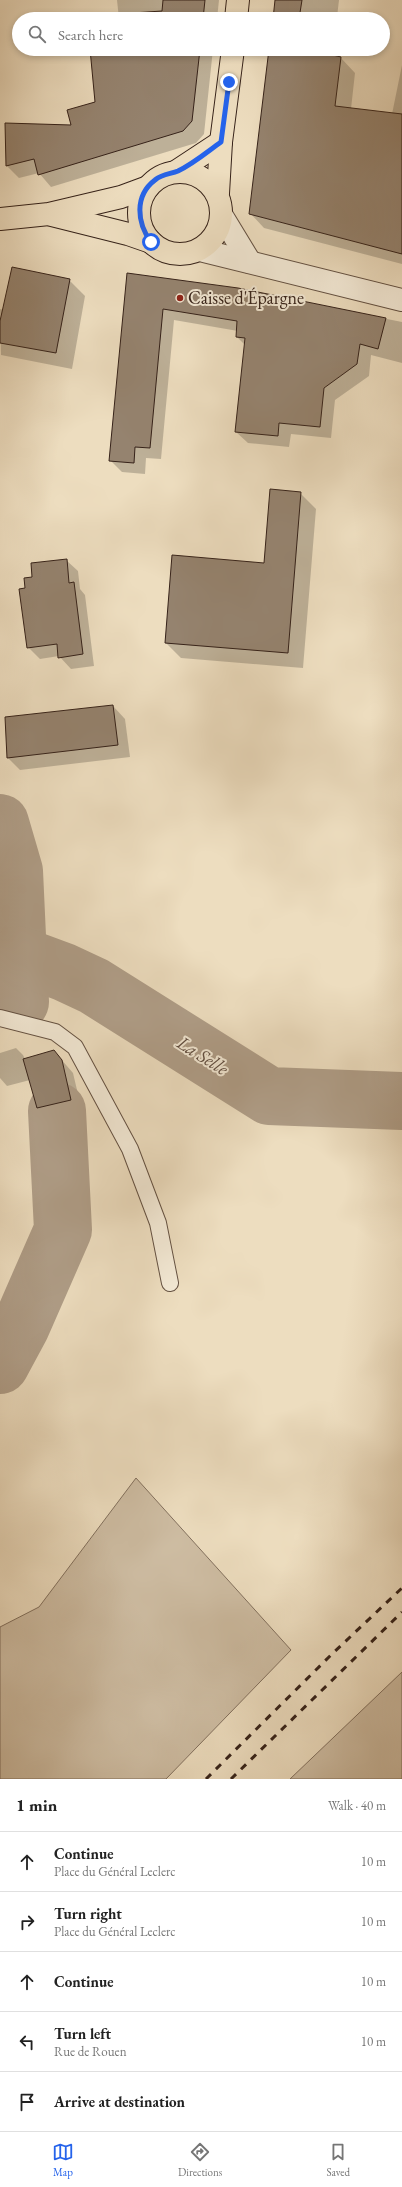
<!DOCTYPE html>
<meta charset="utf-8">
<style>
body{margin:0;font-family:"EB Garamond",serif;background:#f2f2f2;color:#222}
.stop{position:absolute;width:12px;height:12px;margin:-9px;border:3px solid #2563eb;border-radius:50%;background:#fff}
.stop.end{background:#2563eb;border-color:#fff;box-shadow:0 1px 4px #0008}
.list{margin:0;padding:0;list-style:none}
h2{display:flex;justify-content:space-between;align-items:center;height:52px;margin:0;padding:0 16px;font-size:17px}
h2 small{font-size:13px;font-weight:400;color:#767676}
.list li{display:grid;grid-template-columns:26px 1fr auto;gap:12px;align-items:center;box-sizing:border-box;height:60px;padding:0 16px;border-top:1px solid #e0e0e0}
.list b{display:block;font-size:15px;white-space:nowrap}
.list p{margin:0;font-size:13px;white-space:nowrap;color:#767676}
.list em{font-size:13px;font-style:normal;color:#767676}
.icon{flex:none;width:22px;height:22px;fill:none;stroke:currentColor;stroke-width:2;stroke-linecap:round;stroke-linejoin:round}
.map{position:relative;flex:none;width:402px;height:1779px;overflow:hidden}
.search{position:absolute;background:#fff;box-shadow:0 2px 6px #0003;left:12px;right:12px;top:12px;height:44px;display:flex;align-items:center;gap:10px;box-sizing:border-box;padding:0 14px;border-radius:22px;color:#767676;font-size:15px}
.sheet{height:352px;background:#fff}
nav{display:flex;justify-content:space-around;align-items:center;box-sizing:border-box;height:56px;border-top:1px solid #e0e0e0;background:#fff;font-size:11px;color:#767676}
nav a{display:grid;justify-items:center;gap:2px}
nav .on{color:#2563eb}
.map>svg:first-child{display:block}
.green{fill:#cebda3;stroke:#82705e}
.shadow{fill:#0003}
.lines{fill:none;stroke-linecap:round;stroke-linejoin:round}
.river{stroke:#af9d87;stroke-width:58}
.building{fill:#95836f;stroke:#362219}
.service-casing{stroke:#645142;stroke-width:18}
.tertiary-casing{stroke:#645142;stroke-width:24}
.primary-casing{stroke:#362219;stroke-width:24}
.service{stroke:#f3e9d5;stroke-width:16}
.tertiary{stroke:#f3e9d5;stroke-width:22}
.primary{stroke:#edddbf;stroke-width:22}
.rail{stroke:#362219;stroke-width:3;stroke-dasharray:7 7;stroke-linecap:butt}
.route{stroke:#2563eb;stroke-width:5}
.poi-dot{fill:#8f2418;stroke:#f3e9d5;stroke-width:1.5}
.labels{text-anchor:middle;stroke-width:4;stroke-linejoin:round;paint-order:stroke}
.poi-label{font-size:18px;fill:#362219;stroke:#f3e9d5;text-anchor:start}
.water-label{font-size:19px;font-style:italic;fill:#604d40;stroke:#f3e9d5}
</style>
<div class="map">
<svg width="402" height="1779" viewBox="0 0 402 1779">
<rect width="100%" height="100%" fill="#edddbf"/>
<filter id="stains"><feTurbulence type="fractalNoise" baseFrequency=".005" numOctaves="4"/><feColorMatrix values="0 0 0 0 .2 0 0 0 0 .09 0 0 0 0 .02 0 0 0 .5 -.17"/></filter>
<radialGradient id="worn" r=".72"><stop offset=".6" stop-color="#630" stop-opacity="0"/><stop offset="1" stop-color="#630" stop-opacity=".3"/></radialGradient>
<g class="green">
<path d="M 136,1478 L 291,1650 L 166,1779 L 0,1779 L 0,1627 L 39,1607 Z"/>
<path d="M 402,1672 L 402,1779 L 290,1779 Z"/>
</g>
<g class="shadow">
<path d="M 117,0 L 219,0 L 217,19 L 119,19 Z"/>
<path d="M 276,0 L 339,0 L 337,17 L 316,14 L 316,19 L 274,19 Z"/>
<path d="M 101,49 L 213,49 L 204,134 L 196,143 L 51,187 L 39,173 L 19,178 L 7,166 L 6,124 L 72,126 L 96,103 Z"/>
<path d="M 271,49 L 311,49 L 311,51 L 341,58 L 355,73 L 351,109 L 392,114 L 402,65 L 402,264 L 264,228 L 250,213 Z"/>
<path d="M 127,275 L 238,289 L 402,322 L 402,363 L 371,355 L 369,376 L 335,400 L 331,438 L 291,434 L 289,447 L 248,443 L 236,432 L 245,345 L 237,337 L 238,331 L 174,320 L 161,459 L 146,458 L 145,474 L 122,472 L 110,460 Z"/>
<path d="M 69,280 L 85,296 L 72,369 L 1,355 L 0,309 L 4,310 Z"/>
<path d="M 300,493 L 316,509 L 303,668 L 181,658 L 166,643 L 265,564 Z"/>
<path d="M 66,560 L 78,571 L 80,589 L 85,595 L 94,666 L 71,669 L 59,656 L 40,659 L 28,647 L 26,589 L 33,578 Z"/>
<path d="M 113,706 L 125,719 L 130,757 L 20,770 L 8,758 Z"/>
<path d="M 0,962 L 2,964 L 2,982 L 0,987 Z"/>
<path d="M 16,1048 L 23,1055 L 25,1059 L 54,1051 L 73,1073 L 82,1111 L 50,1119 L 38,1108 L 30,1080 L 7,1086 L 0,1078 L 0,1053 Z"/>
</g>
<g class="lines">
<g class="river">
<path d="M 0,823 L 14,871 L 20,1002"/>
<path d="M 18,955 L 64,972 L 94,986 L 269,1096 L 402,1101"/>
<path d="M 0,1365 L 21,1326 L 63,1230 L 57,1111"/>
</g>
</g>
<g class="building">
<path d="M 163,0 L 205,0 L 203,19 L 118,19 L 118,14 L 162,11 Z"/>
<path d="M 275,0 L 302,0 L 299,19 L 273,19 Z"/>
<path d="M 90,49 L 200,49 L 192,121 L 183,131 L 38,175 L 34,159 L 6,166 L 5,123 L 71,125 L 67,110 L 95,102 Z"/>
<path d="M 269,49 L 308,49 L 341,57 L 335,106 L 402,114 L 402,254 L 249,214 Z"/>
<path d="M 12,267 L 70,279 L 56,353 L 0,343 L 0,321 Z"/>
<path d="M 127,273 L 238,288 L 386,318 L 378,349 L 360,344 L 357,364 L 324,388 L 320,427 L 279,423 L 278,436 L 235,432 L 245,338 L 236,337 L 237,321 L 163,309 L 150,448 L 135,447 L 134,463 L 109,461 Z"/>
<path d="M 270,489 L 301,492 L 288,653 L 165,643 L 172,555 L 264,563 Z"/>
<path d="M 67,559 L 69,583 L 74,582 L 83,654 L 58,658 L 57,644 L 27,648 L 19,589 L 25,588 L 24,578 L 32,577 L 31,563 Z"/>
<path d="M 113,705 L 118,745 L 7,758 L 5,717 Z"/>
<path d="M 54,1050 L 62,1060 L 71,1100 L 37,1108 L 23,1059 Z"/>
</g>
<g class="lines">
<defs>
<path id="service" d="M 0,1018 L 55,1032 L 75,1047 L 130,1149 L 158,1223 L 170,1283"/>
<g id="tertiary">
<path d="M 222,216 L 250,262"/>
<path d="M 200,250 L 402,300"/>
</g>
<g id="primary">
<path d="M 236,19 L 238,0"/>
<path d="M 177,171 L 221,142"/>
<circle cx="180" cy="213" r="41"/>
<path d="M 218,193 L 221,142 L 233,49"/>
<path d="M 52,215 L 128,234 L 151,242"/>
<path d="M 0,219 L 49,214 L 121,197 L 148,187"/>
</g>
</defs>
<use href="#service" class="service-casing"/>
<use href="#tertiary" class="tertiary-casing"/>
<use href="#primary" class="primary-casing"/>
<use href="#service" class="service"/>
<use href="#tertiary" class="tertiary"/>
<use href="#primary" class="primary"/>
<g class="rail">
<path d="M 206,1779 L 331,1655 L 402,1588"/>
<path d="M 231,1779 L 402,1612"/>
</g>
</g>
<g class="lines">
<path class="route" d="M 151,242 C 137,223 134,196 155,180 C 162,174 171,174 178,171 C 193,164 207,152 221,142 L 229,82"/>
</g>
<circle class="poi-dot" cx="180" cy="298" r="4"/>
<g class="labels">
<g class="poi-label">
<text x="188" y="304">Caisse d'Épargne</text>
</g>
<g class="water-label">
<text transform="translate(203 1055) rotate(32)" y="7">La Selle</text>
</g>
</g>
<rect width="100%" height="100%" filter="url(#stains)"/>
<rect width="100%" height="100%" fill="url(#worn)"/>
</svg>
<div class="stop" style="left:151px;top:242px"></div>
<div class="stop end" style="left:229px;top:82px"></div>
<div class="search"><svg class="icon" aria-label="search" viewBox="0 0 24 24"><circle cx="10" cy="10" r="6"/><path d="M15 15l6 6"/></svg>Search here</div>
</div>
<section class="sheet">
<h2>1 min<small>Walk · 40 m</small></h2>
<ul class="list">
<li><svg class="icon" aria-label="ahead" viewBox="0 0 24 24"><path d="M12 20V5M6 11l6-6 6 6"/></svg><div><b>Continue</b><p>Place du Général Leclerc</p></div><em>10 m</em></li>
<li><svg class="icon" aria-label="right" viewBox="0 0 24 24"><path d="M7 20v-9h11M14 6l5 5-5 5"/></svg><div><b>Turn right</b><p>Place du Général Leclerc</p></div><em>10 m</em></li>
<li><svg class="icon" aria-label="ahead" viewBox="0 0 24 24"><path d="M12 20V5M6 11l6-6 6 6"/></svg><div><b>Continue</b></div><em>10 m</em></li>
<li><svg class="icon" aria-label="left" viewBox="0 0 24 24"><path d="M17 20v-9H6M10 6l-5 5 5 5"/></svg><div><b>Turn left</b><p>Rue de Rouen</p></div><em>10 m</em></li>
<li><svg class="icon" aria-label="arrive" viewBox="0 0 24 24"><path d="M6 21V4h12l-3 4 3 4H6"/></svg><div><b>Arrive at destination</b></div></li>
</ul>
</section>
<nav>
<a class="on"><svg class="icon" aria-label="map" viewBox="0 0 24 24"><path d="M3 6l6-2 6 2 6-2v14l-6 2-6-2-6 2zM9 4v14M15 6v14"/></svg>Map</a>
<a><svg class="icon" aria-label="directions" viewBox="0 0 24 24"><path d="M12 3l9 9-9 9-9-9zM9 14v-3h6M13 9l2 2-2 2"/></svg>Directions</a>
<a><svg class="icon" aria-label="saved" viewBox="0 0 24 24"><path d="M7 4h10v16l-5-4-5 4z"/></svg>Saved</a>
</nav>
